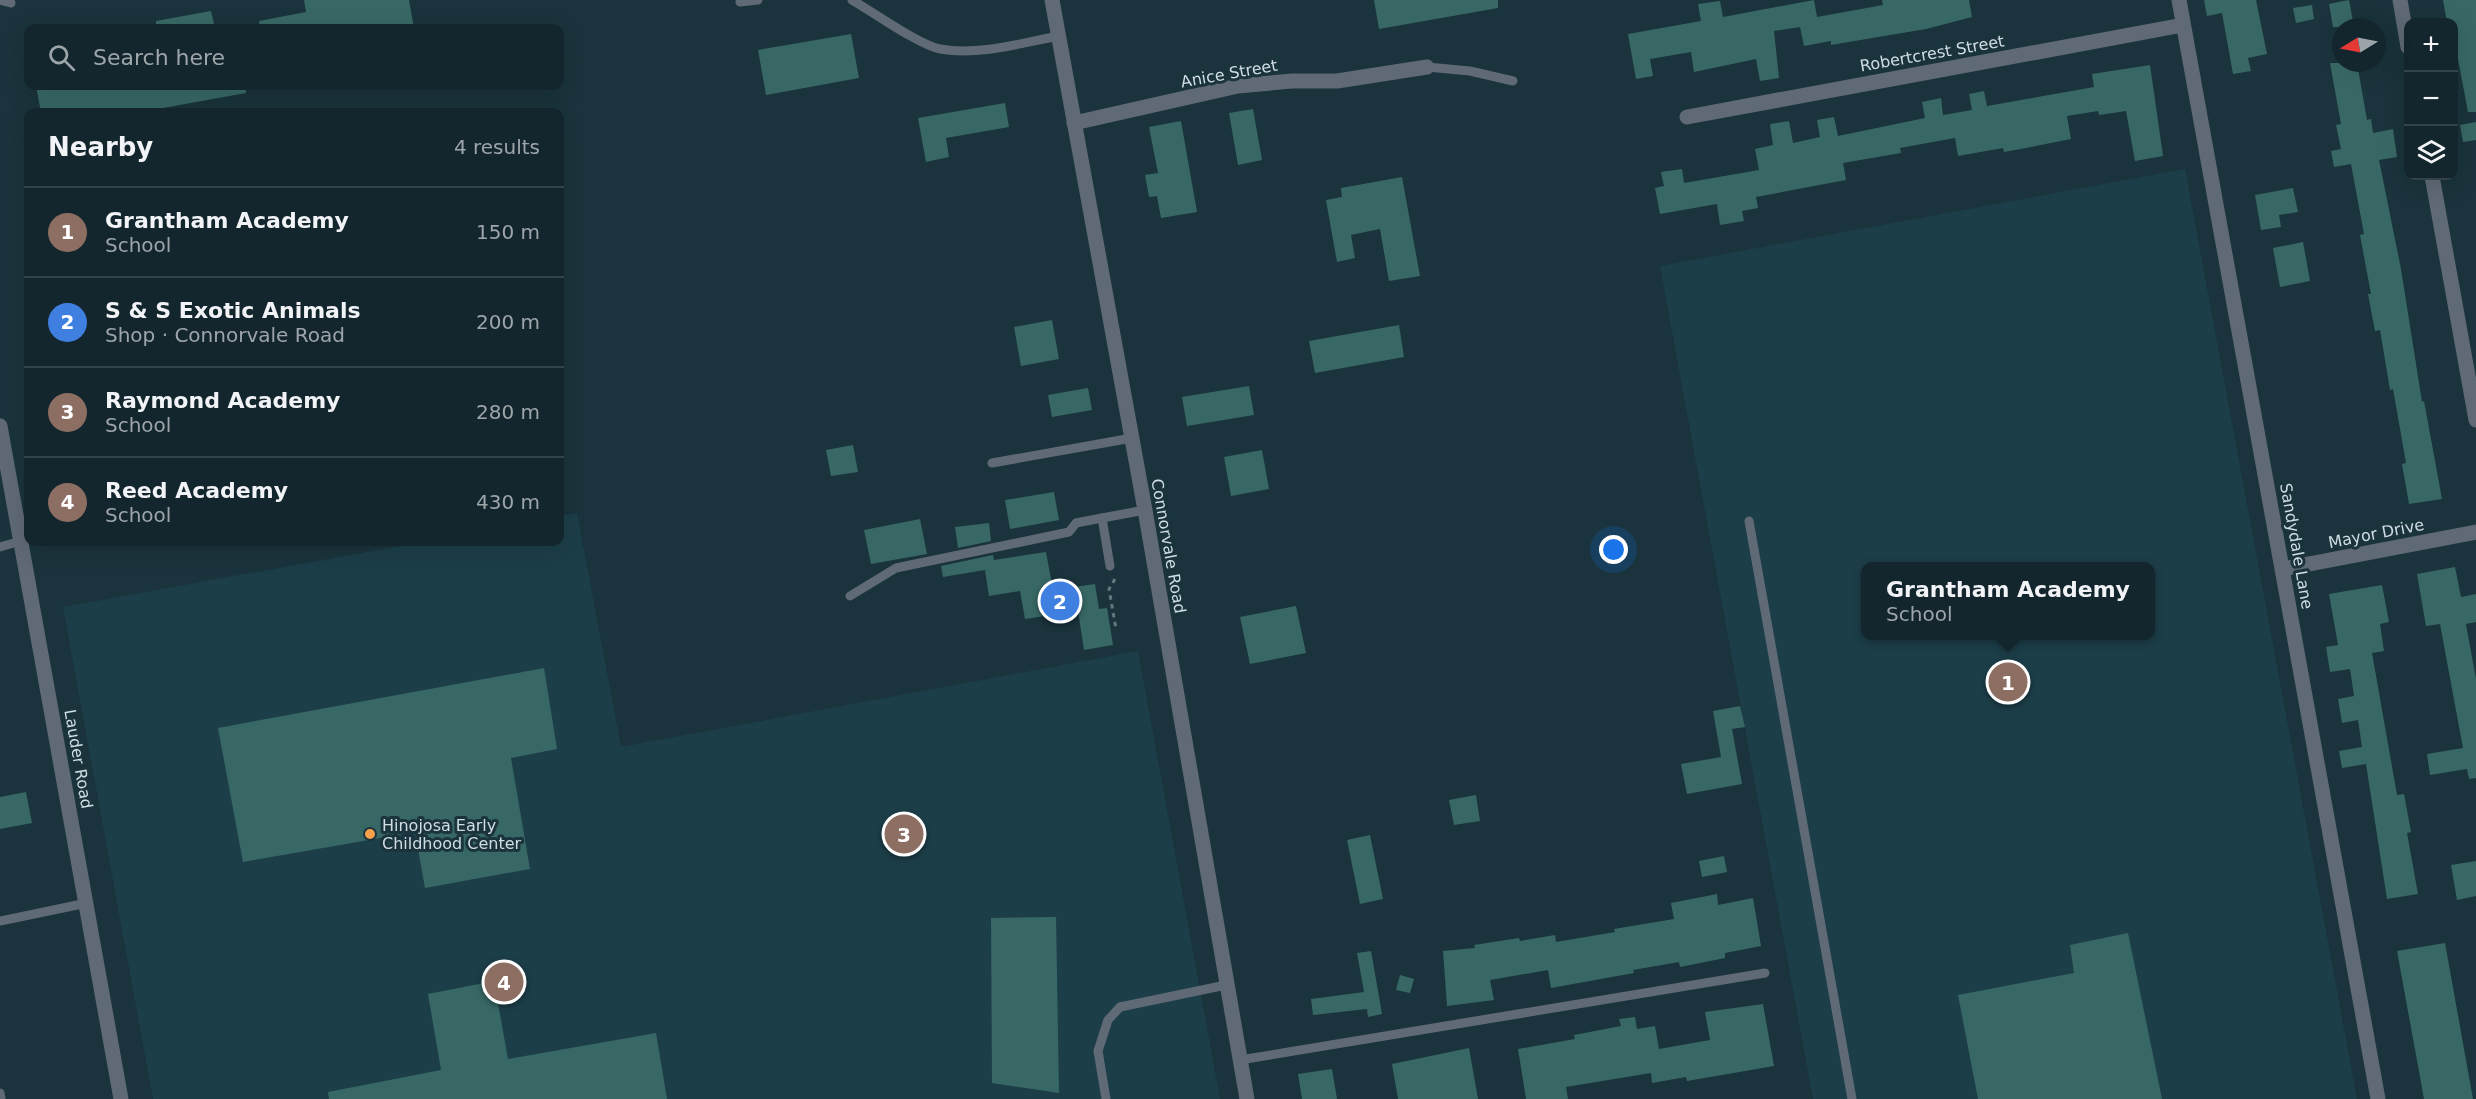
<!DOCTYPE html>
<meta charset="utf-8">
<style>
body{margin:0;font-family:"DejaVu Sans",sans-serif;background:#213239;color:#f1f3f6}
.controls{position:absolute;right:18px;top:18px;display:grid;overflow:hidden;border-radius:12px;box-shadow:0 6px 24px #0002}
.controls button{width:54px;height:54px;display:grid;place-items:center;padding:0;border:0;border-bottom:2px solid #334349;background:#14262d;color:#f1f3f6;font:30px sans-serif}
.compass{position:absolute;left:2332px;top:18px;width:54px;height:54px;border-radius:50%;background:#14262d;box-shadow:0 6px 24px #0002;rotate:260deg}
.you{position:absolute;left:1614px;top:550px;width:21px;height:21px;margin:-15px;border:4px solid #fff;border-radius:50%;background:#1a73e8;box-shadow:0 0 0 9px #1a73e833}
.badge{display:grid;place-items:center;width:39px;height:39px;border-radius:50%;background:#f8a04b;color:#fff;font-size:20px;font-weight:700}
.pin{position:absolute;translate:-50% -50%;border:3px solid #fff;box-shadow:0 2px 6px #0006}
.popup{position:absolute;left:1861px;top:562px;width:294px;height:78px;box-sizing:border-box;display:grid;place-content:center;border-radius:12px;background:#14262d;filter:drop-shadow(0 2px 4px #0005);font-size:20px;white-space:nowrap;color:#9da5aa}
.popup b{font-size:22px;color:#f1f3f6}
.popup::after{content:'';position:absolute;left:50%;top:100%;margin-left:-12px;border:12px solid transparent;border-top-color:#14262d}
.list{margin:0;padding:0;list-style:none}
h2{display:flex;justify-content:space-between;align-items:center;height:78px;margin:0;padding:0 24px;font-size:26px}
h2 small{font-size:20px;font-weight:400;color:#9da5aa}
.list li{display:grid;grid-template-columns:39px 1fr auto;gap:18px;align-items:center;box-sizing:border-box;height:90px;padding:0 24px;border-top:2px solid #334349}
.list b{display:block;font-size:22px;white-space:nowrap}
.list p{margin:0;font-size:20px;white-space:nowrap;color:#9da5aa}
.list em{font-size:20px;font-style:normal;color:#9da5aa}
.icon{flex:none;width:33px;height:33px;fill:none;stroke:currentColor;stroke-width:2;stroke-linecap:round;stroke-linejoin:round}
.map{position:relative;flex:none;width:2476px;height:1099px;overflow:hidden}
.search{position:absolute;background:#14262d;box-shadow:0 6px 24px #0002;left:24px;top:24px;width:540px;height:66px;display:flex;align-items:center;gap:15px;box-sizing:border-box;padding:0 21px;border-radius:12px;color:#9da5aa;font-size:22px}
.panel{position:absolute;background:#14262d;box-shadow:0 6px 24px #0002;left:24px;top:108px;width:540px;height:438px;border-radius:12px}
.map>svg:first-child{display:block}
.built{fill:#1c3e49;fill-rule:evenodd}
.building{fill:#386865}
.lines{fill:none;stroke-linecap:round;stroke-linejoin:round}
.path{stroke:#62777e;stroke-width:3;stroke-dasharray:4.5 4.5;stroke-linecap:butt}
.service{stroke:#606a77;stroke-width:9}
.minor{stroke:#606a77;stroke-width:15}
.tertiary{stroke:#606a77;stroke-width:15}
.poi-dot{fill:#f8a04b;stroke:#1a333c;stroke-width:2}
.labels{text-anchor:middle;stroke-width:6;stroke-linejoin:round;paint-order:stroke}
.street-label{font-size:16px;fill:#d0dee4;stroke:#1a333c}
.poi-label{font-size:16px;fill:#d0dee4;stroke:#1a333c;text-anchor:start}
</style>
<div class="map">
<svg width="2476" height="1099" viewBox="0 0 2476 1099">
<rect width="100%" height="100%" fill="#1a333c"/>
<g class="built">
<path d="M 2185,169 L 2357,1099 L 1813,1099 L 1660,266 ZM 1866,566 L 2150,566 L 2150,636 L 1866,636 Z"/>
<path d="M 577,513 L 621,747 L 1138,651 L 1220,1099 L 153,1099 L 63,607 L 422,542 L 560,542 L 560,516 Z"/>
</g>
<g class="building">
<path d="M 304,0 L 409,0 L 414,28 L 260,28 L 259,21 L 306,12 Z"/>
<path d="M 1374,0 L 1498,0 L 1498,8 L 1379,29 Z"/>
<path d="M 1814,0 L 1817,17 L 1883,5 L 1882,0 L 1969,0 L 1972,17 L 1926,29 L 1831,45 L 1831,41 L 1804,46 L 1800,27 L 1774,31 L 1779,78 L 1760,81 L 1756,59 L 1694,72 L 1691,52 L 1650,59 L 1653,76 L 1636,79 L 1628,34 L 1701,21 L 1698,4 L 1720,1 L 1723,17 Z"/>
<path d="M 2204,0 L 2256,0 L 2267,54 L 2248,58 L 2251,71 L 2233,74 L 2222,13 L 2207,16 Z"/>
<path d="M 2349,0 L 2354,27 L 2333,27 L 2329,4 Z"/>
<path d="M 2443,0 L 2476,0 L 2476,112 L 2468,112 L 2454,38 L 2454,22 L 2447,22 Z"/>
<path d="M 2312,5 L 2314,19 L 2296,23 L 2293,8 Z"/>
<path d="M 211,11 L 215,28 L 156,28 L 156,21 Z"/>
<path d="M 851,34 L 859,78 L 766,95 L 758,50 Z"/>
<path d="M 2330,63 L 2357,63 L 2367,120 L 2371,119 L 2373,133 L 2393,129 L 2397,157 L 2379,160 L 2401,269 L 2422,402 L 2424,401 L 2442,499 L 2409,504 L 2402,464 L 2406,463 L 2393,389 L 2390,390 L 2380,330 L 2375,331 L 2368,294 L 2371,294 L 2360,235 L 2364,234 L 2351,164 L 2334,167 L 2331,151 L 2341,149 L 2336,125 L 2341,124 Z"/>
<path d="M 2150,65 L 2163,156 L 2135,161 L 2126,111 L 2099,115 L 2098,111 L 2067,116 L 2071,139 L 2026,148 L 2004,152 L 2003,148 L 1958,156 L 1955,138 L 1900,148 L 1901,153 L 1843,163 L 1846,180 L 1756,197 L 1758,208 L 1742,211 L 1744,221 L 1720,225 L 1717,204 L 1660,214 L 1655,188 L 1664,186 L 1661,172 L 1682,169 L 1684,183 L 1759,170 L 1755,149 L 1773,145 L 1770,124 L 1789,121 L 1793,143 L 1820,137 L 1817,120 L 1834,117 L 1838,136 L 1925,118 L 1922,102 L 1941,98 L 1943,115 L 1972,110 L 1969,94 L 1984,91 L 1987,106 L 2094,87 L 2092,74 Z"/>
<path d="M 36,86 L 246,86 L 246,93 L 141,112 L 41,112 Z"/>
<path d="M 1005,103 L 1009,127 L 946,138 L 949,157 L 926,162 L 918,118 Z"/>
<path d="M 1253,109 L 1262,160 L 1238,165 L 1229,113 Z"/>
<path d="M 1181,121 L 1197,212 L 1161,218 L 1157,196 L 1149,197 L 1145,175 L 1158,173 L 1149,127 Z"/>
<path d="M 2476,122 L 2476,140 L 2463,142 L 2460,125 Z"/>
<path d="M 1402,177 L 1420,276 L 1389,281 L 1380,229 L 1351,235 L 1355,258 L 1337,262 L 1326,200 L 1342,197 L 1341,188 Z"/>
<path d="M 2293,188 L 2298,212 L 2279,215 L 2281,227 L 2261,230 L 2255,195 Z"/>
<path d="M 2303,242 L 2310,281 L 2280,287 L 2273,248 Z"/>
<path d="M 1052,320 L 1059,359 L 1021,366 L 1014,327 Z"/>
<path d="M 1399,325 L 1404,357 L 1315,373 L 1309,341 Z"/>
<path d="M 1249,386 L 1254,415 L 1187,426 L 1182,397 Z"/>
<path d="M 1088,388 L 1092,410 L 1052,417 L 1048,395 Z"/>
<path d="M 853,445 L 858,472 L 831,476 L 826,450 Z"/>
<path d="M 1262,450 L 1269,489 L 1231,496 L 1224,457 Z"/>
<path d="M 1054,492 L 1059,520 L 1010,529 L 1005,500 Z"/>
<path d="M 920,519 L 927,554 L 871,564 L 864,530 Z"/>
<path d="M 989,523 L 991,541 L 958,548 L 955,527 Z"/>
<path d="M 1046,552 L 1053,590 L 1095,584 L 1099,609 L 1107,608 L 1113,645 L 1084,650 L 1078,611 L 1025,619 L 1020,591 L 989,596 L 985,570 L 943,577 L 941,566 L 993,555 L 994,560 Z"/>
<path d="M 2455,567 L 2461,597 L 2476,594 L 2476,622 L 2466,624 L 2476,679 L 2476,778 L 2469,779 L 2467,769 L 2430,775 L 2427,754 L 2463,748 L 2440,624 L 2426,626 L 2417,574 Z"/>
<path d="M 2382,585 L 2389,622 L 2380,624 L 2384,651 L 2372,653 L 2397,795 L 2404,794 L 2411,832 L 2407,833 L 2418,894 L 2387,899 L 2366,764 L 2342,768 L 2339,751 L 2362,747 L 2358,720 L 2342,723 L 2338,699 L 2354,696 L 2350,669 L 2330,672 L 2326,647 L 2338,645 L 2329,594 Z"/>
<path d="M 1296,606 L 1306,653 L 1250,664 L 1240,617 Z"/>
<path d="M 544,668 L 557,749 L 511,758 L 530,869 L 425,888 L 415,832 L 243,862 L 218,728 Z"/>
<path d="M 1740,706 L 1745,727 L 1732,729 L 1742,784 L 1687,794 L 1681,764 L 1721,757 L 1713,711 Z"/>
<path d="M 26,792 L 32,823 L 0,829 L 0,797 Z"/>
<path d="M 1476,795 L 1480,821 L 1454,825 L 1449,800 Z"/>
<path d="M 1370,835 L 1383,899 L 1360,904 L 1347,840 Z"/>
<path d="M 1724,856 L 1727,872 L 1702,877 L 1699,861 Z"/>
<path d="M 2476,861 L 2476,896 L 2457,900 L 2451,865 Z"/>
<path d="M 1717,894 L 1718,905 L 1753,898 L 1761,946 L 1725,953 L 1725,958 L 1680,967 L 1679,962 L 1633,970 L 1634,973 L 1551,988 L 1548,970 L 1490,980 L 1494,1000 L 1447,1006 L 1443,951 L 1475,948 L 1474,945 L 1519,938 L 1520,941 L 1555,935 L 1556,942 L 1615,932 L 1614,929 L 1674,919 L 1671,903 Z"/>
<path d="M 1056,917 L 1059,1093 L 992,1083 L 991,918 Z"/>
<path d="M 2128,933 L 2162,1099 L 1978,1099 L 1958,995 L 2074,973 L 2070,945 Z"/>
<path d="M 2445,943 L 2473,1099 L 2424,1099 L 2397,951 Z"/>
<path d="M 1371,951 L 1382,1014 L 1368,1017 L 1367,1009 L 1313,1015 L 1311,999 L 1364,992 L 1357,953 Z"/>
<path d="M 1400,975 L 1414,979 L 1410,993 L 1396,990 Z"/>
<path d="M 494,981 L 508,1059 L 656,1033 L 667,1099 L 329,1099 L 328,1092 L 441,1070 L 428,994 Z"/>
<path d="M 1763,1004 L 1774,1066 L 1687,1081 L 1686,1077 L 1652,1083 L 1651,1073 L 1566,1087 L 1568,1099 L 1526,1099 L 1518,1049 L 1575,1039 L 1574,1035 L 1621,1026 L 1619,1019 L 1635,1017 L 1637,1029 L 1655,1026 L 1659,1049 L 1710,1040 L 1705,1012 Z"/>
<path d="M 1469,1048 L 1478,1099 L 1398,1099 L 1392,1064 Z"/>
<path d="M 1332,1069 L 1337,1099 L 1302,1099 L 1298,1074 Z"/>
</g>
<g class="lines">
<path class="path" d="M 1115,579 L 1109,589 L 1116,629"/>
<g class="service">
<path d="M 0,0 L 11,3"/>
<path d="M 852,0 C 873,12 919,45 940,49 C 979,56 1021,43 1059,36"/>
<path d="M 740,2 L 758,0"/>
<path d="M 1427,67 L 1470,71 L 1513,81"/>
<path d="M 992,463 L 1132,438"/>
<path d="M 1749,521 L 1852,1099"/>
<path d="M 0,547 L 21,541"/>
<path d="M 1110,566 L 1102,518 L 1145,510"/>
<path d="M 850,596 L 896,568 L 1069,532 L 1076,523 L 1102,518"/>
<path d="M 0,921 L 87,903"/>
<path d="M 1240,1060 L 1765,973"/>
<path d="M 0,1093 L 1,1099"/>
<path d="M 1106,1099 L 1098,1051 L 1108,1020 L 1120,1007 L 1226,985"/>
</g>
<g class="minor">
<path d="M 1052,0 L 1145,510 L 1247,1099"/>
<path d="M 2179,0 L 2378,1099"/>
<path d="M 2400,0 L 2408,47"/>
<path d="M 1687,117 L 2183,25"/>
<path d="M 1074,123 L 1238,86 L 1292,81 L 1337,81 L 1427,67"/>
<path d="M 2432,176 L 2476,420"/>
<path d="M 2283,569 L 2476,532"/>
</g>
<path class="tertiary" d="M 0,426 L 121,1099"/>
</g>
<circle class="poi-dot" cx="370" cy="834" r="6"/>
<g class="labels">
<g class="street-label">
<text transform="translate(1932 53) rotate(-10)" y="6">Robertcrest Street</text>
<text transform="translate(1229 73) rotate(-10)" y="6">Anice Street</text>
<text transform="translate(2376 533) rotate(-11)" y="6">Mayor Drive</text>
<text transform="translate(1169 546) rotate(80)" y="6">Connorvale Road</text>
<text transform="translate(2297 546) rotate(80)" y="6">Sandydale Lane</text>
<text transform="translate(79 759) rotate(80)" y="6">Lauder Road</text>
</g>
<g class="poi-label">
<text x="382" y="831">Hinojosa Early<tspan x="382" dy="18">Childhood Center</tspan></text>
</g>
</g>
</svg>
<div class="controls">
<button>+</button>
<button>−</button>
<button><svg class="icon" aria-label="layers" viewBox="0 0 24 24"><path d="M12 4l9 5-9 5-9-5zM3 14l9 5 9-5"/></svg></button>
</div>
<svg class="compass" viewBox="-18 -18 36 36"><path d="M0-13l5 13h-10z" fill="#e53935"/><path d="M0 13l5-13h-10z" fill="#9da5aa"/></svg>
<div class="you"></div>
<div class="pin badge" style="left:2008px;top:682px;background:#8d6e63">1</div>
<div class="popup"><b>Grantham Academy</b>School</div>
<div class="pin badge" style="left:1060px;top:601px;background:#3f7fe0">2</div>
<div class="pin badge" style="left:904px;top:834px;background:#8d6e63">3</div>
<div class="pin badge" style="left:504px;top:982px;background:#8d6e63">4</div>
<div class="search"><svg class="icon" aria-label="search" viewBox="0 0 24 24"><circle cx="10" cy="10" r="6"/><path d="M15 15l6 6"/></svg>Search here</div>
<section class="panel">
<h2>Nearby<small>4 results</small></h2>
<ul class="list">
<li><span class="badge" style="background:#8d6e63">1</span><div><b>Grantham Academy</b><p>School</p></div><em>150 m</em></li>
<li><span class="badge" style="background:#3f7fe0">2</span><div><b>S &amp; S Exotic Animals</b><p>Shop · Connorvale Road</p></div><em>200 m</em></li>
<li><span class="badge" style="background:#8d6e63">3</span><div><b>Raymond Academy</b><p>School</p></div><em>280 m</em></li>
<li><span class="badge" style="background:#8d6e63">4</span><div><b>Reed Academy</b><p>School</p></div><em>430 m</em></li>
</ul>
</section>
</div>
